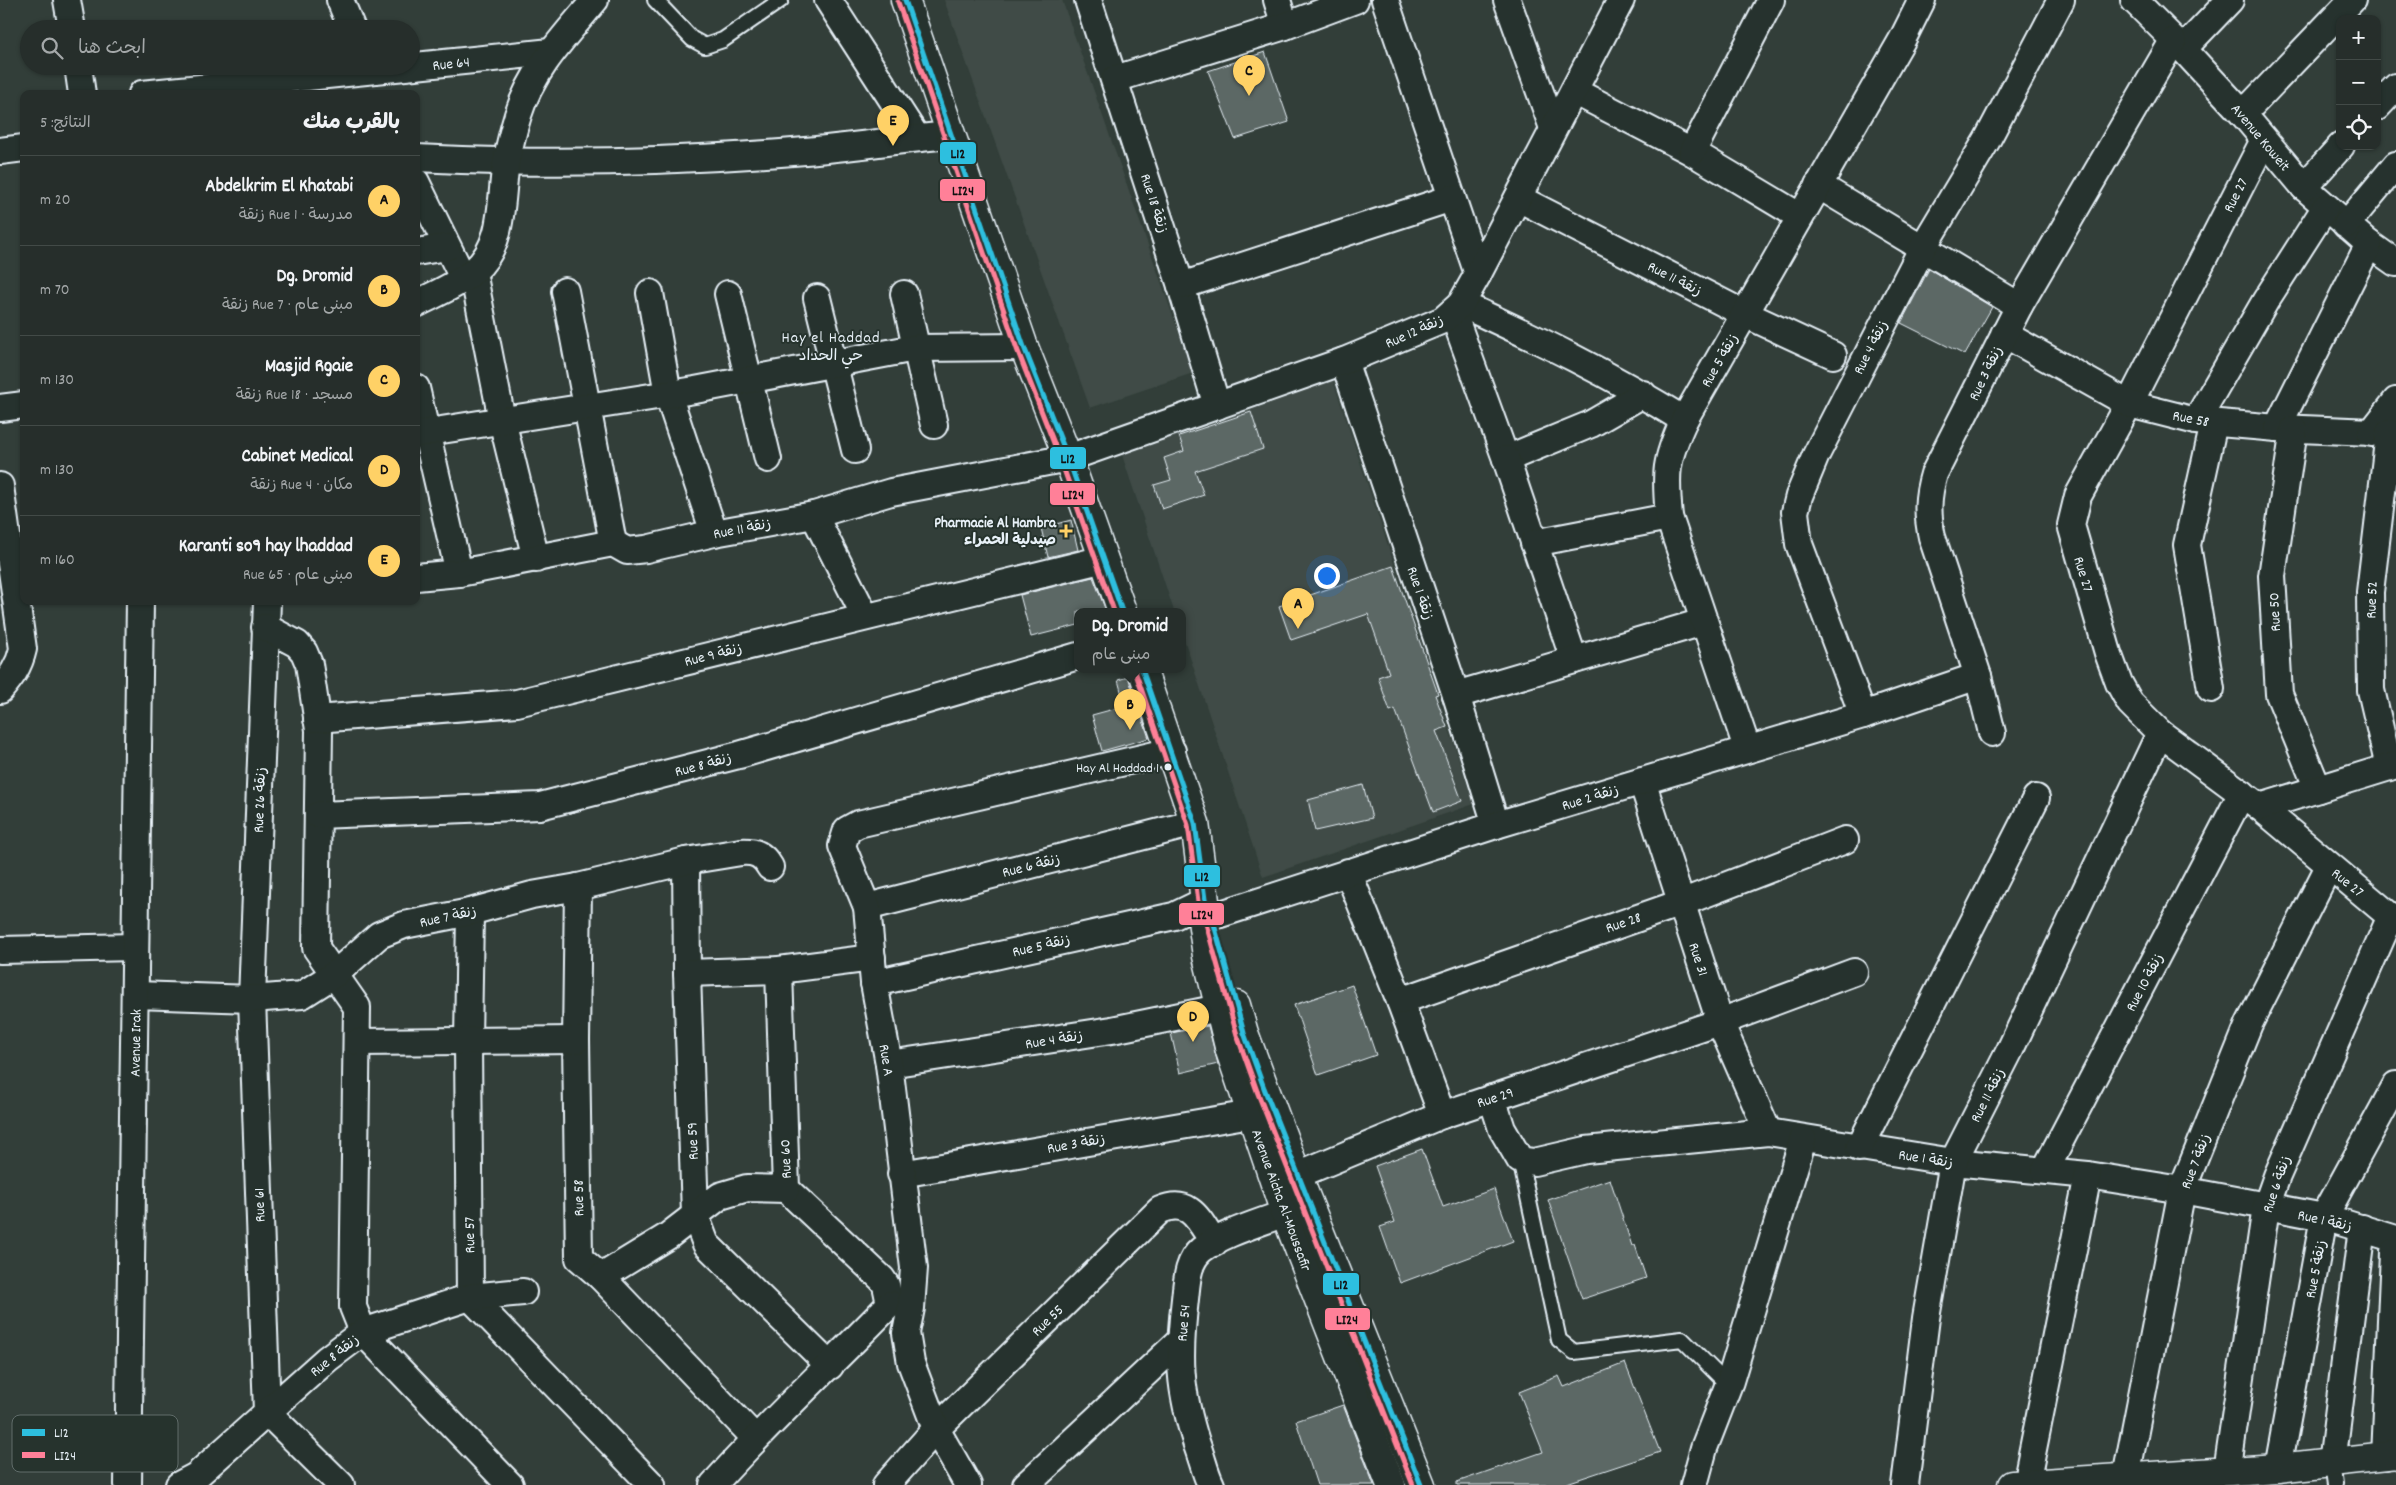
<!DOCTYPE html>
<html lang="ar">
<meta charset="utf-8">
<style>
body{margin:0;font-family:Dekko,"Playpen Sans Arabic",sans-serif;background:#2e3633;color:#f1f3f6;direction:rtl}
.controls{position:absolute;right:15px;top:15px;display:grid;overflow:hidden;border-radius:10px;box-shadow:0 1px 4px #0004}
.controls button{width:45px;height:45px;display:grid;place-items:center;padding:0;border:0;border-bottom:1px solid #424a47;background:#262e2b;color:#f1f3f6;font:25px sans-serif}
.you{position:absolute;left:1326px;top:575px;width:18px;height:18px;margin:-12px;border:4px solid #fff;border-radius:50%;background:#1a73e8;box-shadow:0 0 0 8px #1a73e833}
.badge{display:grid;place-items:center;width:32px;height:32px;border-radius:50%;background:#ffd166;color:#111;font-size:16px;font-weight:700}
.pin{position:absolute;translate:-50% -41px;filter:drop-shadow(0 1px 2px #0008)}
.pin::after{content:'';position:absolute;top:26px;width:18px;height:15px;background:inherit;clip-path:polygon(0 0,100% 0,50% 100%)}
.popup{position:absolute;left:1074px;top:608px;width:112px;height:65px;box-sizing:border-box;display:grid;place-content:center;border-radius:10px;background:#262e2b;filter:drop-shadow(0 1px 4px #0005);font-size:16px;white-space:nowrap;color:#a4a8a9}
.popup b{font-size:19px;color:#f1f3f6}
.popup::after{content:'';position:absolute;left:50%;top:100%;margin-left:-10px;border:10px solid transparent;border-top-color:#262e2b}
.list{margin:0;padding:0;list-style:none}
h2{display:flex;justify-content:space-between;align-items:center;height:65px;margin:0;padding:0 20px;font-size:21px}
h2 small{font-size:16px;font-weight:400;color:#a4a8a9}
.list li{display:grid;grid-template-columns:32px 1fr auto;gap:15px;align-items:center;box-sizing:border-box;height:90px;padding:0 20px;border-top:1px solid #424a47}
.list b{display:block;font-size:19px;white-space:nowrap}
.list p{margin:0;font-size:16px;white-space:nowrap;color:#a4a8a9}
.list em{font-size:16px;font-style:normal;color:#a4a8a9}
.icon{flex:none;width:28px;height:28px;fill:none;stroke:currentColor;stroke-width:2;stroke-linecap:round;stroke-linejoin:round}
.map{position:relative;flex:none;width:2396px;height:1485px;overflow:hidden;direction:ltr}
.search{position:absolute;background:#262e2b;box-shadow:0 1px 4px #0004;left:20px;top:20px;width:400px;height:55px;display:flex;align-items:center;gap:12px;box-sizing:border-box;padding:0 18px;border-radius:28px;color:#a4a8a9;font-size:19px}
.panel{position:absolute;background:#262e2b;box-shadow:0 1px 4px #0004;left:20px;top:90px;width:400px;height:515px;border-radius:10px;direction:rtl}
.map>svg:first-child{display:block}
.built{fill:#3f4b46}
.building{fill:#5c6865;stroke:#e8f1f8}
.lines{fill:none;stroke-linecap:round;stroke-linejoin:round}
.lane-casing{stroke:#e8f1f8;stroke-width:18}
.street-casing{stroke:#e8f1f8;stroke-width:30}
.secondary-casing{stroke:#e8f1f8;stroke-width:31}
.lane{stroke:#26332d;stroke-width:14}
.street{stroke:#26332d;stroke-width:26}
.secondary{stroke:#26332d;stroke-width:28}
.bus-1-casing{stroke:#26332d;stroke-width:9}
.bus-2-casing{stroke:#26332d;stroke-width:9}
.bus-1{stroke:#2dbfdf;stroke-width:5}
.bus-2{stroke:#ff8098;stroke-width:5}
.poi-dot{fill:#ffd166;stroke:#26332d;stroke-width:2}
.bus-dot{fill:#e8f1f8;stroke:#26332d;stroke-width:2}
.labels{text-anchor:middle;stroke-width:4;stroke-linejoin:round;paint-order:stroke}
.bus-label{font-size:14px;fill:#e8f1f8;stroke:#26332d;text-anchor:end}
.street-label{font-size:15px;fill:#e8f1f8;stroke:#26332d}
.poi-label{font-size:15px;font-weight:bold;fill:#e8f1f8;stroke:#26332d;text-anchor:end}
.neighbourhood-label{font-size:16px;letter-spacing:1px;fill:#e8f1f8;stroke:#26332d}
.key{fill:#26332d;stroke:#606c6a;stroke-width:1}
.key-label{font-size:14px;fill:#e8f1f8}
.line-badge{stroke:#26332d;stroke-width:2}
.pale-badge-label{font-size:14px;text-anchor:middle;font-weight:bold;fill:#111}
</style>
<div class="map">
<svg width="2396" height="1485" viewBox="0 0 2396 1485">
<rect width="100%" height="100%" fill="#323e39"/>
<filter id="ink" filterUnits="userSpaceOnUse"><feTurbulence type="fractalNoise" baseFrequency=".02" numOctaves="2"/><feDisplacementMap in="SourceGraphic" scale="10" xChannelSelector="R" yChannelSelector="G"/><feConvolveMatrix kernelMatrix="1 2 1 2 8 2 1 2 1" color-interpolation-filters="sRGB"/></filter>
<g filter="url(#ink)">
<g class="built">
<path d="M 944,0 L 1062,0 L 1193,373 L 1090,408 Z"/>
<path d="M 1332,377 L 1474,804 L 1263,877 L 1183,636 L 1182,611 L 1174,611 L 1122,455 Z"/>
</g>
<g class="building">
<path d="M 1265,52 L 1289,122 L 1235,139 L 1208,71 Z"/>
<path d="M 1929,269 L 1992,307 L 1965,355 L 1901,323 Z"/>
<path d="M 1251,412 L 1263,449 L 1195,471 L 1204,495 L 1162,509 L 1154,485 L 1171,480 L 1164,458 L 1184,451 L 1179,436 Z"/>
<path d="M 1071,520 L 1078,550 L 1048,557 L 1041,528 Z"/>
<path d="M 1393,566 L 1438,694 L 1435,695 L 1447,727 L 1436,731 L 1462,801 L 1433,812 L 1395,709 L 1390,711 L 1378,677 L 1389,673 L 1368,614 L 1291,640 L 1279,606 Z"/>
<path d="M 1093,577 L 1106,611 L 1078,611 L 1078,625 L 1031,637 L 1020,595 Z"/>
<path d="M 1128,677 L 1149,738 L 1102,751 L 1092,715 L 1125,706 L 1118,680 Z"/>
<path d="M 1363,785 L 1372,818 L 1315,831 L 1308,800 Z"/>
<path d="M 1352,985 L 1376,1055 L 1318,1075 L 1294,1005 Z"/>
<path d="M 1208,1026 L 1218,1064 L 1180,1073 L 1171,1033 Z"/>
<path d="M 1422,1149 L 1443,1207 L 1494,1189 L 1513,1241 L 1400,1283 L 1380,1227 L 1395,1222 L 1375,1166 Z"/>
<path d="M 1610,1179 L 1632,1246 L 1635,1245 L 1646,1278 L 1582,1299 L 1548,1200 Z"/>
<path d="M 1625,1363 L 1660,1452 L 1561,1485 L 1457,1485 L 1457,1482 L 1543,1452 L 1519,1392 L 1559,1376 L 1564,1387 Z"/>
<path d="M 1343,1405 L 1374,1485 L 1317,1485 L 1296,1421 Z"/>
</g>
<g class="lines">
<defs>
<g id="lane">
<path d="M 655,0 L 692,39 L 705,46 L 723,40 L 781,0"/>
<path d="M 1520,1160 L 1559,1340 L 1574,1352 L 1682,1339 L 1723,1380 L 1730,1381"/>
<path d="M 2332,1463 L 2335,1485"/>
</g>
<g id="street">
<path d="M 67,0 L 72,29"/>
<path d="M 340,0 L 352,29"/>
<path d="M 828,0 L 917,138"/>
<path d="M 1088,0 L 1181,286 L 1217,406"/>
<path d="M 1277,0 L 1285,26"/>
<path d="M 1385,0 L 1478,274"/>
<path d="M 1507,0 L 1553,128"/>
<path d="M 2134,0 L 2183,49 L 2243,114 L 2304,187 L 2369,244 L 2396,263"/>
<path d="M 2183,49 L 2230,0"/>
<path d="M 78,66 L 82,94"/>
<path d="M 1115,79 L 1285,26 L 1355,0"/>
<path d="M 1574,91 L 1692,152 L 1799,216"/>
<path d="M 142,94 L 551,52"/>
<path d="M 2377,107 L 2396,87"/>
<path d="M 2243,114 L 2352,0"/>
<path d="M 2264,140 L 2129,404 L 2078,496 L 2071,525 L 2108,653 L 2119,683 L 2130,703 L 2160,733 L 2260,807 L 2396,921"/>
<path d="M 0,151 L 24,148"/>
<path d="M 1692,152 L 1771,0"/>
<path d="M 416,158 C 546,165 675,162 805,151 C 854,147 902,139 951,135"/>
<path d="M 416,182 L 463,278"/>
<path d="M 1818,185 L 2019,306"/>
<path d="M 2304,187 L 2341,146"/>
<path d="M 1518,198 L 1745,314 L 1833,355"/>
<path d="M 2346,225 L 2396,165"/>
<path d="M 416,252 L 447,247"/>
<path d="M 473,272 L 502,420 L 536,559"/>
<path d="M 1181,286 L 1452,198"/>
<path d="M 565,291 L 613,543"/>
<path d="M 650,293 L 668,394 L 714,533"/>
<path d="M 728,294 L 768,459"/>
<path d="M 904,294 L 934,425"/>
<path d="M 817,298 L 855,450"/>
<path d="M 416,304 C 435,294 460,284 475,270 C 505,243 500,199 506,163 C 509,148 513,131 518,115 C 532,70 565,36 595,0"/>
<path d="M 1461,304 C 1538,339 1612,375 1684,420"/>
<path d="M 1453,313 L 1506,459 L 1591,424 L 1643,394"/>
<path d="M 2004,334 L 2129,404 L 2196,421 L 2277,428 L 2396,433"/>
<path d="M 1344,361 L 1456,695 L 1496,825"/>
<path d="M 416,388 L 459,573"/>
<path d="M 0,408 L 24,405"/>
<path d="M 2196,421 L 2266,300 L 2325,208"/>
<path d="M 2277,428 L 2369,244"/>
<path d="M 2294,429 L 2272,576 L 2279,694 L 2318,789"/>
<path d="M 2371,433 L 2396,401"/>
<path d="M 416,434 L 695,390 L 915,348 L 1024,347"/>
<path d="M 1506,459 L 1574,660"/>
<path d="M 0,486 L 23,649 C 19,667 11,677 0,690"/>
<path d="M 814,515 L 865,616"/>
<path d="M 1534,543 L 1669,517"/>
<path d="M 416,577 L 459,573 L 613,543 L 627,551 L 646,549 L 714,533 L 814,515 L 891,492 L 1068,458 L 1344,361 L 1443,320 L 1461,304 L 1478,274 L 1621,0"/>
<path d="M 267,601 L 252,999 L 267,1412 L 341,1485"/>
<path d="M 265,627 L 297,644 L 304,652 L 309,664 L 319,730 L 316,948 L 357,1007 L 353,1307 L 363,1332 L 510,1485"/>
<path d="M 2211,689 L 2187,545 L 2214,423"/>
<path d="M 1456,695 L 1703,622"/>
<path d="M 1863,715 L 1799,544 L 1795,512 L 1799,496 L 1816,455 L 1923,247 L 1987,140 L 2061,0"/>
<path d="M 317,719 L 517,703 L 1104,559"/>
<path d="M 1992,733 L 1978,676 L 1932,537 C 1927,515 1927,497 1934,474 L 2019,306 L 2173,41"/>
<path d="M 1747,748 L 1669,517 C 1665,473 1665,461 1684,420 L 1902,40 L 1922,0"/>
<path d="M 2389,767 L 2371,690 L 2370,592 L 2389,433"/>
<path d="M 1642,781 L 1720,1022 L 1768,1132"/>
<path d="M 2260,807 L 2396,765"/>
<path d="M 318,815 L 540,806 L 739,755 L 1078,656"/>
<path d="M 686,861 L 687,973 L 695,1215 L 706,1244 L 830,1366"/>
<path d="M 1348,872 L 1400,1001 L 1442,1115"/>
<path d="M 578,887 L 576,1040 L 579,1258 L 601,1277 L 755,1438"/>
<path d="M 867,907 L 1195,823"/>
<path d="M 470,912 L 468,1042 L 470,1297 L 652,1485"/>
<path d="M 1202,920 L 1496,825 L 1863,715 L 1978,676"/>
<path d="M 0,950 L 135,947"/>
<path d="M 779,970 L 786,1189 L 882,1279 L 886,1285 L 890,1304"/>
<path d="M 687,973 L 779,970 L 872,958"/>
<path d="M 874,983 L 1174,916 L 1205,901"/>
<path d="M 136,995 L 252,999 L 302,995 L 335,974 L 379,935 L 404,925 L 470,912 L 532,895 L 578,887 L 686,861 L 741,852 C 756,851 763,855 770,867"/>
<path d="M 1400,1001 L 1681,903 L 1845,840"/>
<path d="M 358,1042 L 576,1040"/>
<path d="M 889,1064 L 1112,1030 L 1219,1008"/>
<path d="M 1492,1098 L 1502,1129 L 1520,1160 L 1534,1162 L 1586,1150 L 1768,1132 L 1953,1162 L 2088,1175 L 2182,1190 L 2324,1217 L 2396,1239"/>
<path d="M 1859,1148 L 2036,798"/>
<path d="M 2045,1170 L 2242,793"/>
<path d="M 901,1174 L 1251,1114"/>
<path d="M 1278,1183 L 1442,1115 L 1720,1022 L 1854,972"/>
<path d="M 601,1277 L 668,1236 L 720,1196 L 747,1188 L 786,1189"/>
<path d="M 2385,1457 L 2394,1252"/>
<path d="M 2332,1463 L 2362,1228"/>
<path d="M 2278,1468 L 2324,1217 L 2396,1085"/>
<path d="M 2227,1472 L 2266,1207 L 2277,1176 L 2391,916"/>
<path d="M 2126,1477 L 2182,1190 L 2249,1024 L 2329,866"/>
<path d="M 2026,1484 L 2088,1175"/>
<path d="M 128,1485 L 140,601"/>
<path d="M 179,1485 L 196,1476 L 327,1359 L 363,1332 L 470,1297 L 523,1292"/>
<path d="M 713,1485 C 769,1422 831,1365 890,1304"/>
<path d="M 886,1485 L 936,1429 L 1160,1210 C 1191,1197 1199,1221 1214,1243"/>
<path d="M 968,1485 L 936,1429 L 911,1363 L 906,1333 L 911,1308 L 914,1268 L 889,1064 L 874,983 L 867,907 L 842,846 L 847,830 L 858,824 L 1172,751"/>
<path d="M 1026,1485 L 1180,1341"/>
<path d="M 1211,1485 C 1205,1473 1202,1458 1197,1445 C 1179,1388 1178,1358 1185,1299 C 1187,1282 1187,1262 1201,1250 C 1223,1233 1260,1223 1285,1213"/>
<path d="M 1694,1485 L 1704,1448 L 1730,1381 L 1803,1139"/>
<path d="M 1905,1485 L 1926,1318 L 1953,1162 L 2010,1050 L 2160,733"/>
</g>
<g id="secondary">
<path d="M 905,0 L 1024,347 L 1068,458 L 1122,611"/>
<path d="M 1142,669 L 1195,823 L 1205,901 L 1202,920 L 1207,956 L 1230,1051 L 1285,1213 L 1391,1485"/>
<path d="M 1236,1005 L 1244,1033 L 1297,1175 L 1421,1485"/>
<path d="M 2012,1485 L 2278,1468 L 2396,1455"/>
</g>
</defs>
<use href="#lane" class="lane-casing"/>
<use href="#street" class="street-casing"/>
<use href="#secondary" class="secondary-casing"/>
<use href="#lane" class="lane"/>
<use href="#street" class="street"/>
<use href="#secondary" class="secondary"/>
<defs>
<g id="bus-1">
<path d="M 905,0 L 1024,347 L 1068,458 L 1122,611"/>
<path d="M 1142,669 L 1195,823 L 1206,907 L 1212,917 L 1244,1033 L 1264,1088 L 1421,1485"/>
</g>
<g id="bus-2">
<path d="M 898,2 L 1017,349 L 1061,461 L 1114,611"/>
<path d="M 1135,671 L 1188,825 L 1199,909 L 1205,920 L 1237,1035 L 1257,1091 L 1413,1485"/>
</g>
</defs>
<use href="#bus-1" class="bus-1-casing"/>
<use href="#bus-2" class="bus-2-casing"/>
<use href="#bus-1" class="bus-1"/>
<use href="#bus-2" class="bus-2"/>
</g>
</g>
<path class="poi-dot" d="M1063.5 523.5h5v5h5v5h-5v5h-5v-5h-5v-5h5z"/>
<circle class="bus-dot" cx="1168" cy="767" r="4.5"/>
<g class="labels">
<g class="bus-label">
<text x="1159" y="772">Hay Al Haddad 1</text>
</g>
<g class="street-label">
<text transform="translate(451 63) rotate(-6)" y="5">Rue 64</text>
<text transform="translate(2261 137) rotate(50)" y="5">Avenue Koweit</text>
<text transform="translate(2235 195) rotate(-63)" y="5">Rue 27</text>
<text transform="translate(1155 203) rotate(72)" y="5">Rue 18 زنقة</text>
<text transform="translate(1675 278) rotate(27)" y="5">Rue 11 زنقة</text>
<text transform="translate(1414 331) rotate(-24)" y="5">Rue 12 زنقة</text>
<text transform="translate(1870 347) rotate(-63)" y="5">Rue 4 زنقة</text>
<text transform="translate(1719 360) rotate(-60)" y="5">Rue 5 زنقة</text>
<text transform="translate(1985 373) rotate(-64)" y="5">Rue 3 زنقة</text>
<text transform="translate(2191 418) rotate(11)" y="5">Rue 58</text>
<text transform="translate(742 528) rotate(-11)" y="5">Rue 11 زنقة</text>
<text transform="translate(2084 574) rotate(73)" y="5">Rue 27</text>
<text transform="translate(1421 593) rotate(71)" y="5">Rue 1 زنقة</text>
<text transform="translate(2371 600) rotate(-88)" y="5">Rue 52</text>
<text transform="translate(2274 612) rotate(-93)" y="5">Rue 50</text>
<text transform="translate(713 654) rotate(-14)" y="5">Rue 9 زنقة</text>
<text transform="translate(703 764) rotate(-15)" y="5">Rue 8 زنقة</text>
<text transform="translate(1590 797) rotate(-17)" y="5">Rue 2 زنقة</text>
<text transform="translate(259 800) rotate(-88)" y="5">Rue 26 زنقة</text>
<text transform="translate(1031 865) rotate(-14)" y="5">Rue 6 زنقة</text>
<text transform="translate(2348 882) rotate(39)" y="5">Rue 27</text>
<text transform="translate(448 916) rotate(-12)" y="5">Rue 7 زنقة</text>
<text transform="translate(1623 922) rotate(-19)" y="5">Rue 28</text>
<text transform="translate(1041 945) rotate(-13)" y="5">Rue 5 زنقة</text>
<text transform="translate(1699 959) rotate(72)" y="5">Rue 31</text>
<text transform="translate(2144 982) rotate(-62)" y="5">Rue 10 زنقة</text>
<text transform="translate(1054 1039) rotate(-9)" y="5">Rue 4 زنقة</text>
<text transform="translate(135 1043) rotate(-89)" y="5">Avenue Irak</text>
<text transform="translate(887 1060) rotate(81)" y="5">Rue A</text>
<text transform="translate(1987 1095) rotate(-63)" y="5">Rue 11 زنقة</text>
<text transform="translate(1495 1097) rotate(-18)" y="5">Rue 29</text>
<text transform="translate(692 1141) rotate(-92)" y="5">Rue 59</text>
<text transform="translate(1076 1143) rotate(-10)" y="5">Rue 3 زنقة</text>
<text transform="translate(1926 1158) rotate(9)" y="5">Rue 1 زنقة</text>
<text transform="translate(785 1159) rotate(-92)" y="5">Rue 60</text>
<text transform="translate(2195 1161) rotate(-69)" y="5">Rue 7 زنقة</text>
<text transform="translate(2276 1184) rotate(-71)" y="5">Rue 6 زنقة</text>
<text transform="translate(578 1198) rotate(-91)" y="5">Rue 58</text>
<text transform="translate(1282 1200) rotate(70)" y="5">Avenue Aicha Al-Moussafir</text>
<text transform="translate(259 1205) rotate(-92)" y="5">Rue 61</text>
<text transform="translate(2325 1220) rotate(13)" y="5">Rue 1 زنقة</text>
<text transform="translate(469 1235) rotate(-91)" y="5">Rue 57</text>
<text transform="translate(2315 1269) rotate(-79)" y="5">Rue 5 زنقة</text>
<text transform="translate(1047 1320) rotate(-44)" y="5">Rue 55</text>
<text transform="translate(1183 1323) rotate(-85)" y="5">Rue 54</text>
<text transform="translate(334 1355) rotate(-39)" y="5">Rue 8 زنقة</text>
</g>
<g class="poi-label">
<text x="1056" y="527">Pharmacie Al Hambra<tspan x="1056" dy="17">صيدلية الحمراء</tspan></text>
</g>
<g class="neighbourhood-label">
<text x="831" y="342">Hay el Haddad<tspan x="831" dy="18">حي الحداد</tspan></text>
</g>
</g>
<rect x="12" y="1415" width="166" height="57" rx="8" class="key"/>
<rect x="22" y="1429" width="23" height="7" fill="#2dbfdf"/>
<rect x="22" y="1452" width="23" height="6" fill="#ff8098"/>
<g class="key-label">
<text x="54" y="1437">L12</text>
<text x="54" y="1460">LI24</text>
</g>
<g class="line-badge">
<rect x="939" y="141" width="38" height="24" rx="5" fill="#2dbfdf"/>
<rect x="939" y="178" width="47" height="24" rx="5" fill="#ff8098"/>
<rect x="1049" y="446" width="38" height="24" rx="5" fill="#2dbfdf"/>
<rect x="1049" y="482" width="47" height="24" rx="5" fill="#ff8098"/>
<rect x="1183" y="864" width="38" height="24" rx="5" fill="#2dbfdf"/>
<rect x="1178" y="902" width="47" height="24" rx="5" fill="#ff8098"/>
<rect x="1322" y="1272" width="38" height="24" rx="5" fill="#2dbfdf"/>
<rect x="1324" y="1307" width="47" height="24" rx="5" fill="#ff8098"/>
</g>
<g class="pale-badge-label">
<text x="958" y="158">L12</text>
<text x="963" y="195">LI24</text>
<text x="1068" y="463">L12</text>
<text x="1073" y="499">LI24</text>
<text x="1202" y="881">L12</text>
<text x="1202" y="919">LI24</text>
<text x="1341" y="1289">L12</text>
<text x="1347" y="1324">LI24</text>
</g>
</svg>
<div class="controls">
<button>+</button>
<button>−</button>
<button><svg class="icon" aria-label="locate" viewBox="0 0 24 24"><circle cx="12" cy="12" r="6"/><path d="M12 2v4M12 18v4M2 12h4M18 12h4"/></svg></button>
</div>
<div class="you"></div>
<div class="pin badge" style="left:1298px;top:629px">A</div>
<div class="pin badge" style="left:1130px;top:730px">B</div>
<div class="popup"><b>Dg. Dromid</b>مبنى عام</div>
<div class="pin badge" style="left:1249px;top:96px">C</div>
<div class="pin badge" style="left:1193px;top:1042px">D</div>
<div class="pin badge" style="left:893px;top:146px">E</div>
<div class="search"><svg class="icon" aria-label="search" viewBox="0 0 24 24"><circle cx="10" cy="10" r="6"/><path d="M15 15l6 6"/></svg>ابحث هنا</div>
<section class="panel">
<h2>بالقرب منك<small>النتائج: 5</small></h2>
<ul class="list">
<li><span class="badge">A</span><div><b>Abdelkrim El Khatabi</b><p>مدرسة · Rue 1 زنقة</p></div><em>20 m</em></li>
<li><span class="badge">B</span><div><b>Dg. Dromid</b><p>مبنى عام · Rue 7 زنقة</p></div><em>70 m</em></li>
<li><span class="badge">C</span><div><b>Masjid Rgaie</b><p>مسجد · Rue 18 زنقة</p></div><em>130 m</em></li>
<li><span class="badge">D</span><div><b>Cabinet Medical</b><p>مكان · Rue 4 زنقة</p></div><em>130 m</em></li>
<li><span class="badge">E</span><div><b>Karanti so9 hay lhaddad</b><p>مبنى عام · Rue 65</p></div><em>160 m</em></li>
</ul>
</section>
</div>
